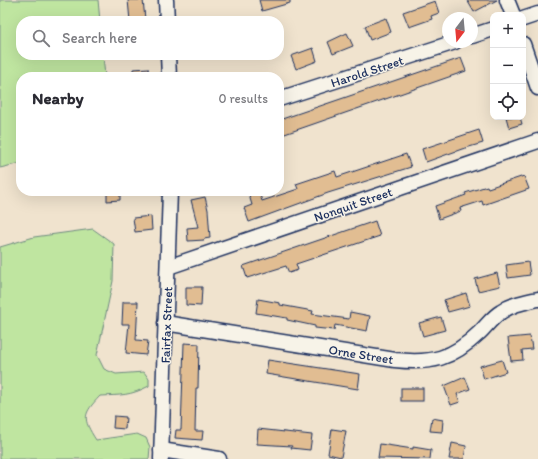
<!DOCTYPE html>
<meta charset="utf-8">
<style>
body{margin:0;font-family:Itim,sans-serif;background:#f2f2f3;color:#2b2b33}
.controls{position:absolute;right:12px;top:12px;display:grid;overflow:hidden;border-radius:8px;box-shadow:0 4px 16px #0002}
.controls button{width:36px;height:36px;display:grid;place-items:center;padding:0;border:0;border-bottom:1px solid #e1e1e2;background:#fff;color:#2b2b33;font:20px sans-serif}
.compass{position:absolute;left:442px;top:12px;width:36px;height:36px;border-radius:50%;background:#fff;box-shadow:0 4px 16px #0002;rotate:196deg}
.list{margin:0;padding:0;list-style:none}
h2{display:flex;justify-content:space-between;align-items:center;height:52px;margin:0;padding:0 16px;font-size:17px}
h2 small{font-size:13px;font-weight:400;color:#7c7c81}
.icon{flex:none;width:22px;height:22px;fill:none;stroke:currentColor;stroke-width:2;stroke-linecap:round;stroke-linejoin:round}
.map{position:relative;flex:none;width:538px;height:459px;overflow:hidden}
.search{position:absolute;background:#fff;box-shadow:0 4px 16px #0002;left:16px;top:16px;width:268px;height:44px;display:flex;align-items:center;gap:10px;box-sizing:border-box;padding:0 14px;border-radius:16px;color:#7c7c81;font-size:15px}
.panel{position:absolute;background:#fff;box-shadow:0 4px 16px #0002;left:16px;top:72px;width:268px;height:124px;border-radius:16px}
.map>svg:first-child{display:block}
.green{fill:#bfe5a0;stroke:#6d8a7f}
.building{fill:#e1bd92;stroke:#1b2f5e}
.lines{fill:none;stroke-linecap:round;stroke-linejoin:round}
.minor-casing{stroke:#1b2f5e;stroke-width:17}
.minor{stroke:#f7f3e8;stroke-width:14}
.labels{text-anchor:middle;stroke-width:3;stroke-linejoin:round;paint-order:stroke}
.street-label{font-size:13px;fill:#1b2f5e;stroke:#f7f3e8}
</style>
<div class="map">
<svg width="538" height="459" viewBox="0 0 538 459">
<rect width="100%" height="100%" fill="#f0e3ce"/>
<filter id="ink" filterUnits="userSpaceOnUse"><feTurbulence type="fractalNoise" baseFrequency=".025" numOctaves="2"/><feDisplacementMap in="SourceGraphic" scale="8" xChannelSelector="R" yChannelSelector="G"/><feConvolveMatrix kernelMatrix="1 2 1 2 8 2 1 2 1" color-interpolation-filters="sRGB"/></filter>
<g filter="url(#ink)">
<g class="green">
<path d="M 0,0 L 98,0 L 100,21 L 21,21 L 21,55 L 103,55 L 105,77 L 21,77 L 21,163 L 0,168 Z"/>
<path d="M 93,229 L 114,244 L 113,281 L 97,355 L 104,369 L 116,374 L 144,372 L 149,379 L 149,386 C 130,396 121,395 100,396 C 83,414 82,418 96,440 L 137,434 L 146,438 L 150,447 L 149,459 L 0,459 L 0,247 L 34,237 Z"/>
</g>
<g class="building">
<path d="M 128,0 L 143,0 L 145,19 L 130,21 Z"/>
<path d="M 259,0 L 290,0 L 290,3 L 262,11 Z"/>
<path d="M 467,0 L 497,0 L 474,12 Z"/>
<path d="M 435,1 L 439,13 L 431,16 L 432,19 L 409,27 L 403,12 Z"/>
<path d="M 386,18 L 391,32 L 370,40 L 365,26 Z"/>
<path d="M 347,33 L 353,46 L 333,54 L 328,42 Z"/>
<path d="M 313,48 L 317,61 L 296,69 L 291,56 Z"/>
<path d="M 461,58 L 466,71 L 279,136 L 279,120 Z"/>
<path d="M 148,68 L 149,77 L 133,77 L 133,69 Z"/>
<path d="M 506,117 L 520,117 L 522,124 L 509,128 Z"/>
<path d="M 479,130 L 483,143 L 462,149 L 426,162 L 422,149 Z"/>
<path d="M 406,154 L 411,167 L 328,193 L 249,222 L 244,208 L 252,205 L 249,195 L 259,192 L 262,201 L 298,189 L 296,184 L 335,171 L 337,177 Z"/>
<path d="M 524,176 L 529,189 L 483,205 L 482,201 L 460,208 L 461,211 L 439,219 L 435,206 L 466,195 L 465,193 L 487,186 L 488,188 Z"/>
<path d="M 107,191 L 120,191 L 120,200 L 107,201 Z"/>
<path d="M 205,197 L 208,210 L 210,238 L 204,239 L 204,240 L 188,241 L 187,228 L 198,227 L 191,200 Z"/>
<path d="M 151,216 L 152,230 L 135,232 L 133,218 Z"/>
<path d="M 375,221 L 380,236 L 296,264 L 298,270 L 289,273 L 286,266 L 247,278 L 243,266 Z"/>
<path d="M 528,262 L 530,275 L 508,278 L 506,265 Z"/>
<path d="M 497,273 L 500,286 L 478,291 L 475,279 Z"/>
<path d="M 186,287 L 202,287 L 201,306 L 186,305 Z"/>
<path d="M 466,293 L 470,306 L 448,312 L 444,300 Z"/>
<path d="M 258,299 L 280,303 L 280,305 L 313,311 L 312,314 L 349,319 L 350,312 L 370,316 L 367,331 L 335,325 L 334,330 L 315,328 L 315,326 L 287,320 L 287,318 L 256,313 Z"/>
<path d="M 123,302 L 138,302 L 136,340 L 148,341 L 146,355 L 126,353 L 129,324 L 122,324 Z"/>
<path d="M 441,317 L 445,330 L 423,336 L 419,323 Z"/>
<path d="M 530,336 L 532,349 L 522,350 L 523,360 L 511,361 L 508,338 Z"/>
<path d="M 184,343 L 199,344 L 198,388 L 196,388 L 195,431 L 203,431 L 202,440 L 175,438 L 176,430 L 181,430 Z"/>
<path d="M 268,360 L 360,374 L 358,389 L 266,374 Z"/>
<path d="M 502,360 L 506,372 L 484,379 L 480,366 Z"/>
<path d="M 465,377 L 470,389 L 457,394 L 460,402 L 451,405 L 444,386 Z"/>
<rect x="401" y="388" width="22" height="13"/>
<path d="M 114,416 L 126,417 L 125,429 L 113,428 Z"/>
<path d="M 432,418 L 443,420 L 442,432 L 430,431 Z"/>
<path d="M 258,429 L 312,435 L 310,450 L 291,448 L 292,446 L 257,444 Z"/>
<path d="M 332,429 L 346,431 L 341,457 L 328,454 Z"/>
<path d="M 452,443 L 466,446 L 464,459 L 449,459 Z"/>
<path d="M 380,444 L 413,449 L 413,447 L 431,450 L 430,459 L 378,458 Z"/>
</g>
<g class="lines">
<defs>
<g id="minor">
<path d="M 166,0 L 167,21"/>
<path d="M 507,0 L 513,15"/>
<path d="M 523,19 L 538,14"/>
<path d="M 472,36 L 493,29"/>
<path d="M 523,44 L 538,88"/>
<path d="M 168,55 L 169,77"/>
<path d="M 279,99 L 455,42"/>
<path d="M 168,267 L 538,141"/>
<path d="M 165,323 L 395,360 C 432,364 452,359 479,333 C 486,327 492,317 501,312 C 512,304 525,302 538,299"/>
<path d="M 161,450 L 219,459"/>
<path d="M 161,459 L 170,191"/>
</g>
</defs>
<use href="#minor" class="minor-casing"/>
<use href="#minor" class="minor"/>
</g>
</g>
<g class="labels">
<g class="street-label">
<text transform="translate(367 71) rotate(-18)" y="5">Harold Street</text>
<text transform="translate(353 204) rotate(-19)" y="5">Nonquit Street</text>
<text transform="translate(166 325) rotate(-88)" y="5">Fairfax Street</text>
<text transform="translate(361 354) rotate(9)" y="5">Orne Street</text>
</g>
</g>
</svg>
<div class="controls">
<button>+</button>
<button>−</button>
<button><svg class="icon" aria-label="locate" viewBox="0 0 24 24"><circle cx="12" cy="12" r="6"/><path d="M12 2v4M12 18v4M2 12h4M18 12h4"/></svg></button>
</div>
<svg class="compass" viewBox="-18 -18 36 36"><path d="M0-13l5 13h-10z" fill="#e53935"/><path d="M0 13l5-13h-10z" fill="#7c7c81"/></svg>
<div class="search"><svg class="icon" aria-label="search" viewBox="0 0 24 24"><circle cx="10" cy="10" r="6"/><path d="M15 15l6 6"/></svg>Search here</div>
<section class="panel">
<h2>Nearby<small>0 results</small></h2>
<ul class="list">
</ul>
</section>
</div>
